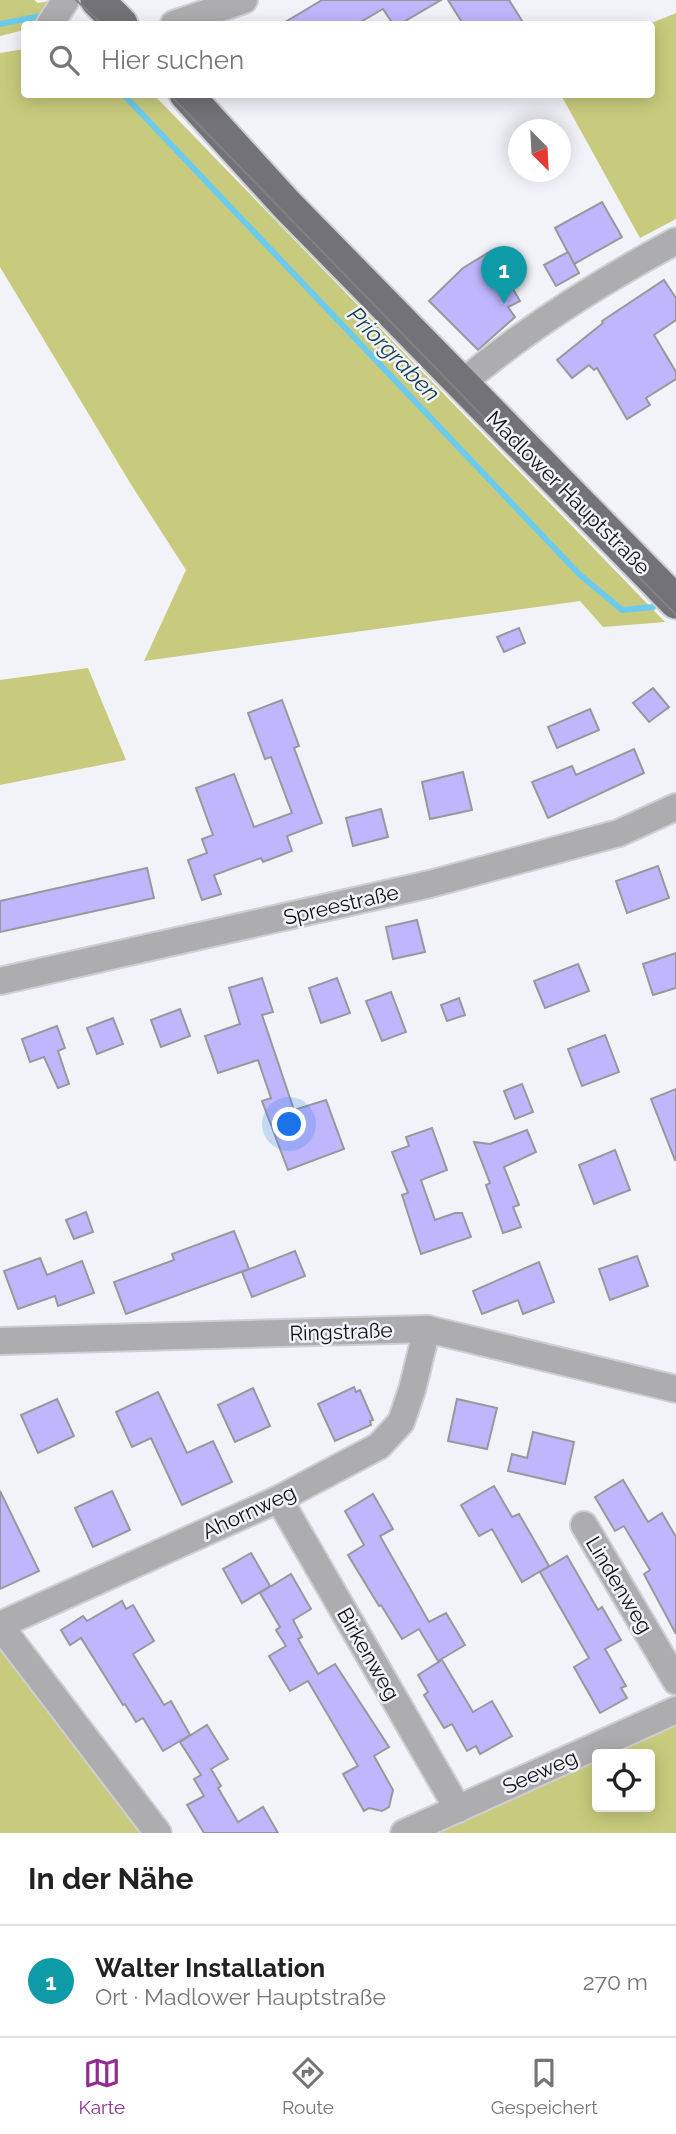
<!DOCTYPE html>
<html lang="de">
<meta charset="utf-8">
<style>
body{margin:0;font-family:Raleway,sans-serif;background:#f2f2f2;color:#222}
.controls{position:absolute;right:21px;bottom:21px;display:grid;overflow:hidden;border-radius:7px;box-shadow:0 4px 18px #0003}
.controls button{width:63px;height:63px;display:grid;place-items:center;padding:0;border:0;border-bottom:2px solid #e0e0e0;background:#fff;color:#222;font:35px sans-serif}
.compass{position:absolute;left:508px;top:119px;width:63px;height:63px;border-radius:50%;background:#fff;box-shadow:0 4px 18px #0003;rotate:156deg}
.you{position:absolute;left:290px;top:1125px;width:24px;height:24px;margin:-18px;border:5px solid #fff;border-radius:50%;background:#1a73e8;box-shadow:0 0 0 10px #1a73e833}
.badge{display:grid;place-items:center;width:46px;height:46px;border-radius:50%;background:#932c91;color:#fff;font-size:23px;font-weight:700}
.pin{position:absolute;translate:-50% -58px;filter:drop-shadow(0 2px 4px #0008)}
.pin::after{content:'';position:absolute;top:37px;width:24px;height:21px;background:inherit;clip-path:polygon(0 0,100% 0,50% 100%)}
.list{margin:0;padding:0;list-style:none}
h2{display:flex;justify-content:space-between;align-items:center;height:91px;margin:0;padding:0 28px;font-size:30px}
h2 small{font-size:23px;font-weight:400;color:#767676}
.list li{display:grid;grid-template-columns:46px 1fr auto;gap:21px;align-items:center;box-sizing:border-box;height:112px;padding:0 28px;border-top:2px solid #e0e0e0}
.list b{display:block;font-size:26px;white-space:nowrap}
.list p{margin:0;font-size:23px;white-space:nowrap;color:#767676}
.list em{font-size:23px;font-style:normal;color:#767676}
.icon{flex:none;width:38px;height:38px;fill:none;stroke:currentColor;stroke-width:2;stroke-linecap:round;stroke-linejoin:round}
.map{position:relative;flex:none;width:676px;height:1833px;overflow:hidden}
.search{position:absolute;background:#fff;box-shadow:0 4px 18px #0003;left:21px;right:21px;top:21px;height:77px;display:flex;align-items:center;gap:18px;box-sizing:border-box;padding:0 24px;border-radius:7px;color:#767676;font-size:26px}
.sheet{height:203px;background:#fff}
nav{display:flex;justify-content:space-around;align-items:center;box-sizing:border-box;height:98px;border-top:2px solid #e0e0e0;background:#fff;font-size:19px;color:#767676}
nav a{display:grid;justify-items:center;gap:4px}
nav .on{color:#932c91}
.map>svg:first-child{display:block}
.green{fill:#c8cb7d}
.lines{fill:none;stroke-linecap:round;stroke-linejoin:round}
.stream{stroke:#6ccbec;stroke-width:6}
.building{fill:#c0b6fe;stroke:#98989c;stroke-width:2}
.minor-casing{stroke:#cecfd3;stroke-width:30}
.major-casing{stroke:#cecfd3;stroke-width:37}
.minor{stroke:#adadaf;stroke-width:26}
.major{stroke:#737377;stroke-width:33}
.tram{stroke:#828286;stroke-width:2}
.labels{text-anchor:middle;stroke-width:5;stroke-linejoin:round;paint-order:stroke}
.street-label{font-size:21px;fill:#101012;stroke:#f2f3f8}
.water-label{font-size:23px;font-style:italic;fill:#123d4b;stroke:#f2f3f8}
</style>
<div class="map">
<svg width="676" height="1833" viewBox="0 0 676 1833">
<rect width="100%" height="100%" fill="#f2f3f8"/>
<g class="green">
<path d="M 0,0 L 34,0 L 38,3 L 55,0 L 39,24 L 24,24 L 24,30 L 0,36 Z"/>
<path d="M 676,13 L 676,219 L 640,238 L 561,95 L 652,94 L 652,24 L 649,24 Z"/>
<path d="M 24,49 L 24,94 L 154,95 L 665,622 L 603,627 L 580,601 L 144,661 L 186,570 L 132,486 L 0,267 L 0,53 Z"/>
<path d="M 88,668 L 126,760 L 0,785 L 0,680 Z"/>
<path d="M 0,1648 L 145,1833 L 0,1833 Z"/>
<path d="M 676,1721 L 676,1833 L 430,1833 L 597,1757 L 597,1807 L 650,1807 L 650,1754 L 602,1754 Z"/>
</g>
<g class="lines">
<g class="stream">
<path d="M 0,24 L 46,15"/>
<path d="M 123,94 L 579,574 L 622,610 L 653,607"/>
</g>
</g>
<g class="building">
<path d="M 322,0 L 441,0 L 400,24 L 393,24 L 383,9 L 357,24 L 282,24 Z"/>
<path d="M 448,0 L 509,0 L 524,24 L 463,24 Z"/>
<path d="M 602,202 L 622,237 L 574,264 L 555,228 Z"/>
<path d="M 491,251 L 520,301 L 508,307 L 515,317 L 478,350 L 429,301 L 463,268 Z"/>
<path d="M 568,252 L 579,273 L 556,286 L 544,265 Z"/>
<path d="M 664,280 L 676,298 L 676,320 L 654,335 L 676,372 L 676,379 L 646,398 L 650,405 L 627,419 L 597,368 L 594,370 L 589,365 L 572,378 L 557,360 L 603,323 L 602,321 Z"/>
<path d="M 519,628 L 525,643 L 504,652 L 497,637 Z"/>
<path d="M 653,688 L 669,707 L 649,722 L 633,703 Z"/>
<path d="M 282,700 L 299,746 L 294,748 L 322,823 L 287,836 L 292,851 L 263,862 L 261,858 L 214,875 L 221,894 L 202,900 L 188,860 L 207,853 L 202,839 L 213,835 L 196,788 L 234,774 L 254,827 L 292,813 L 271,757 L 265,759 L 248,713 Z"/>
<path d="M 590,709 L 599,730 L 557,748 L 548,727 Z"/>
<path d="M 634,749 L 644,773 L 548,818 L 532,782 L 572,766 L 576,775 Z"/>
<path d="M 463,772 L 472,810 L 430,819 L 422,782 Z"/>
<path d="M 381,809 L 388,837 L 353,846 L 346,818 Z"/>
<path d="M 658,866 L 669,898 L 627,913 L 616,881 Z"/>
<path d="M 147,868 L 154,898 L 0,932 L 0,901 Z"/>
<path d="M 417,920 L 425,952 L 393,959 L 386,927 Z"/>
<path d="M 676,953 L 676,988 L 653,995 L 643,964 Z"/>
<path d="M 578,964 L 589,991 L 545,1008 L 534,981 Z"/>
<path d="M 262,978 L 273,1012 L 262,1015 L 294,1110 L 326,1100 L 344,1149 L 288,1170 L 262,1101 L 271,1098 L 258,1060 L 218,1073 L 205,1036 L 240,1024 L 229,988 Z"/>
<path d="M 337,978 L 350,1013 L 321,1023 L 309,988 Z"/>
<path d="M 391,992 L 406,1032 L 382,1041 L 366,1001 Z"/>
<path d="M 459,998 L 465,1015 L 447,1021 L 441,1005 Z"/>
<path d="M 180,1009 L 190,1036 L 161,1047 L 151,1020 Z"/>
<path d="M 113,1018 L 123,1044 L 97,1054 L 87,1028 Z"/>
<path d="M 57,1026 L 65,1048 L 58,1051 L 69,1084 L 58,1088 L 44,1057 L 30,1062 L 22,1039 Z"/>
<path d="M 605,1035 L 619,1072 L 582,1086 L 568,1049 Z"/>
<path d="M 522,1084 L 533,1112 L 515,1119 L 504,1091 Z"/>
<path d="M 676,1089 L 676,1160 L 675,1160 L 651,1099 Z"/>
<path d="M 432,1128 L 447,1170 L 421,1180 L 435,1220 L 455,1213 L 462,1213 L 471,1237 L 421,1254 L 402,1195 L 408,1193 L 392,1152 L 409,1146 L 406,1137 Z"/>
<path d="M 527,1130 L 536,1152 L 504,1167 L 519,1205 L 513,1207 L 521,1227 L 503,1233 L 486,1185 L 490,1183 L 474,1142 L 490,1144 Z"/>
<path d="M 615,1150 L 630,1190 L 594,1204 L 579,1165 Z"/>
<path d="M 86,1212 L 93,1232 L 74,1239 L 66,1220 Z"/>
<path d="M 234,1231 L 249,1269 L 126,1314 L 114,1282 L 174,1260 L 172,1254 Z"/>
<path d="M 295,1251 L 305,1276 L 252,1297 L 242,1272 Z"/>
<path d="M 637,1256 L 648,1286 L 610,1300 L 599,1269 Z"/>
<path d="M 40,1258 L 47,1275 L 82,1261 L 94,1293 L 58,1306 L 55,1296 L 18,1309 L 4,1271 Z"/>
<path d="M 539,1262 L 554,1302 L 523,1314 L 518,1300 L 482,1314 L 473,1291 Z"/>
<path d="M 354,1387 L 356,1392 L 360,1390 L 373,1420 L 370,1421 L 371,1425 L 335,1441 L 318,1404 Z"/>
<path d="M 253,1388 L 270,1426 L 235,1442 L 218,1405 Z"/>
<path d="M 158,1392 L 187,1453 L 213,1441 L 232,1482 L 182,1505 L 151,1438 L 132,1447 L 116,1412 Z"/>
<path d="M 57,1399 L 74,1436 L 38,1453 L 21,1415 Z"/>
<path d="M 457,1399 L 497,1408 L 487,1449 L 448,1441 Z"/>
<path d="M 533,1432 L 574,1442 L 565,1484 L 508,1471 L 512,1454 L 527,1458 Z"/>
<path d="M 623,1480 L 648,1522 L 662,1513 L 676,1537 L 676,1634 L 644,1574 L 650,1570 L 624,1526 L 615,1531 L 595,1497 Z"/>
<path d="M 494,1486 L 512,1517 L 519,1514 L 549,1566 L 522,1582 L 492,1529 L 479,1536 L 461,1505 Z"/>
<path d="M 0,1491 L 39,1571 L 0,1589 Z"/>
<path d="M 112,1491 L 130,1530 L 93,1547 L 75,1508 Z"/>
<path d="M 373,1494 L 393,1529 L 380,1536 L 429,1622 L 446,1613 L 465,1645 L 438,1661 L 419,1629 L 402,1639 L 381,1605 L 379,1606 L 348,1555 L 364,1545 L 345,1511 Z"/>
<path d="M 251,1553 L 270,1586 L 242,1603 L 223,1569 Z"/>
<path d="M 567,1556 L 598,1610 L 602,1607 L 621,1640 L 605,1649 L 626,1686 L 621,1688 L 627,1698 L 600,1713 L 574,1667 L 589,1658 L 540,1572 Z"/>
<path d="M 291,1574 L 311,1609 L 293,1620 L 302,1637 L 298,1639 L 318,1674 L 335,1664 L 389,1747 L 374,1756 L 393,1790 L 389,1807 L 382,1811 L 369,1808 L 364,1811 L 343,1774 L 358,1766 L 308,1681 L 290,1691 L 269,1656 L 286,1646 L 276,1630 L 280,1627 L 260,1593 Z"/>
<path d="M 122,1601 L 126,1609 L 133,1605 L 154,1641 L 133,1654 L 164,1705 L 171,1701 L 190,1735 L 163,1751 L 143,1718 L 136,1722 L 125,1704 L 123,1705 L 81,1638 L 70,1645 L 61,1630 L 83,1616 L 87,1621 Z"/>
<path d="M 442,1660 L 473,1712 L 492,1701 L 512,1736 L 480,1754 L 476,1746 L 467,1751 L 452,1724 L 444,1728 L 424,1695 L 428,1692 L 418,1675 Z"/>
<path d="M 207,1725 L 228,1759 L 211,1769 L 221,1786 L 218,1788 L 238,1822 L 263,1807 L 278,1833 L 204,1833 L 187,1805 L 204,1796 L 194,1779 L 201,1775 L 180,1742 Z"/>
</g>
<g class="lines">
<defs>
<g id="minor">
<path d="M 50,24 L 66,0"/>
<path d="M 174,24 L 244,0"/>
<path d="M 461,384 C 527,328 600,282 676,241"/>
<path d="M 0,981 L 430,884 L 619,833 L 676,807"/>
<path d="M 0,1341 L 427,1329 L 676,1389"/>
<path d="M 279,1499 L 458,1809"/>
<path d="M 584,1525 L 676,1681"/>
<path d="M 0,1625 L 279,1499 L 379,1446 L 401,1422 L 412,1390 L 427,1329"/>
<path d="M 0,1626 L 158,1833"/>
<path d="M 404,1833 L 676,1710"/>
</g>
<g id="major">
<path d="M 97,0 L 121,24"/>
<path d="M 186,94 L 287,205 L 676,602"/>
</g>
</defs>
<use href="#minor" class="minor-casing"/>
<use href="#major" class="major-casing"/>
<use href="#minor" class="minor"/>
<use href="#major" class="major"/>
<g class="tram">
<path d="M 76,0 L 102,24"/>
<path d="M 169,94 L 676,615"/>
</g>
</g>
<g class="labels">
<g class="street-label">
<text transform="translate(568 493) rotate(45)" y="7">Madlower Hauptstraße</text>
<text transform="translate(341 905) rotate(-13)" y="7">Spreestraße</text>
<text transform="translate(341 1332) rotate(-2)" y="7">Ringstraße</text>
<text transform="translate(249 1512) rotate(-25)" y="7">Ahornweg</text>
<text transform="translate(619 1585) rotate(59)" y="7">Lindenweg</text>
<text transform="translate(368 1654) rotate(60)" y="7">Birkenweg</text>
<text transform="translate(540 1772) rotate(-24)" y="7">Seeweg</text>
</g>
<g class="water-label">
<text transform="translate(394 354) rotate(46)" y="8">Priorgraben</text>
</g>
</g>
</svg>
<div class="controls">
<button><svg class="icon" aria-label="locate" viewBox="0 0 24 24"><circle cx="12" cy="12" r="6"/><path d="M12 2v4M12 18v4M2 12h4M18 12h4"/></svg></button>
</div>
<svg class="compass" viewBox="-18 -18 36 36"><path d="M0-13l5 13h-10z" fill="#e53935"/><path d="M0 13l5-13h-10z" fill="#767676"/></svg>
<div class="you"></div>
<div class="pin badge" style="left:504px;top:304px;background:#0f9aa8">1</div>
<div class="search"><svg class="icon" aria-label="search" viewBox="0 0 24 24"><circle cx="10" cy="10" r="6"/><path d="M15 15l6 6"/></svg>Hier suchen</div>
</div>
<section class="sheet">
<h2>In der Nähe<small></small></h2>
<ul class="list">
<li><span class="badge" style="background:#0f9aa8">1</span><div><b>Walter Installation</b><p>Ort · Madlower Hauptstraße</p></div><em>270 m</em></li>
</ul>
</section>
<nav>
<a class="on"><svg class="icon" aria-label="map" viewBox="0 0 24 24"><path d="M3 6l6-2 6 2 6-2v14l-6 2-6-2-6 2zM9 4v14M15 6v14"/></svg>Karte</a>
<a><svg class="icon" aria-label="directions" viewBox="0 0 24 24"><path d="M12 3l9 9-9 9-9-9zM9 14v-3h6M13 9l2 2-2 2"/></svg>Route</a>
<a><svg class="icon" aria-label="saved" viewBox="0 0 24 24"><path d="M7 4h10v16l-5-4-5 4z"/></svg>Gespeichert</a>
</nav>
